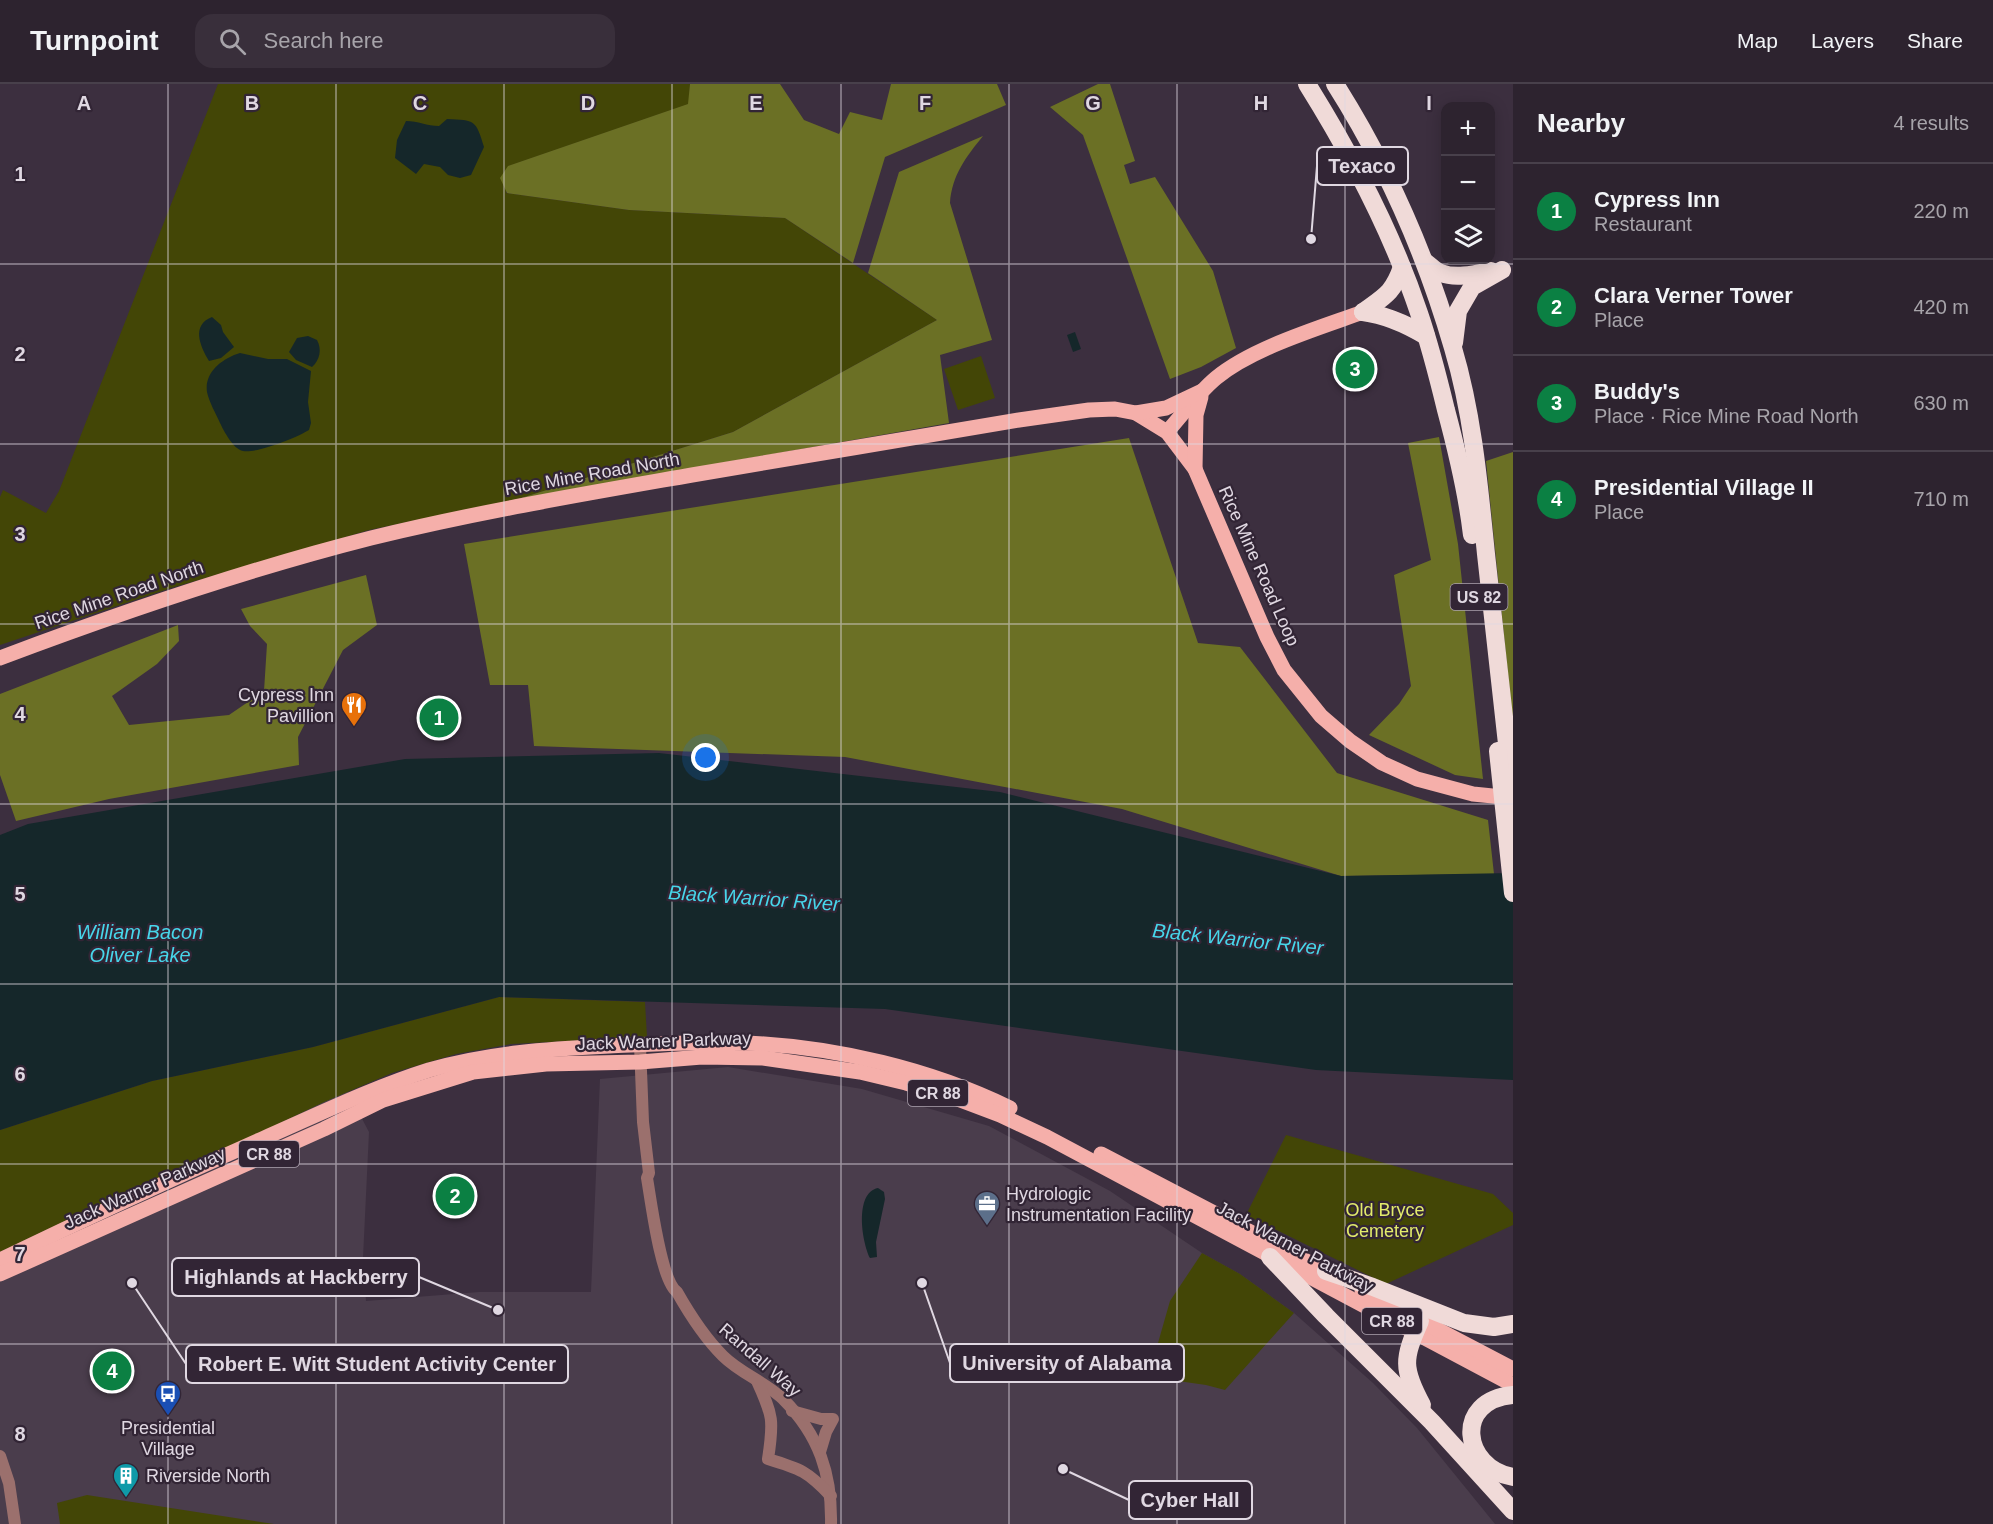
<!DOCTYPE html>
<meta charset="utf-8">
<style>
body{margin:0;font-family:Arial,sans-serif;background:#392f3b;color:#f1f3f6}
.controls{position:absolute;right:18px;top:18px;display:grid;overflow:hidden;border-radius:12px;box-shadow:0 3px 15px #0003}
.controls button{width:54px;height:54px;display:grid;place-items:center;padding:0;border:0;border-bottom:2px solid #48404b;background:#2d232f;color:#f1f3f6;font:30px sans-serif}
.you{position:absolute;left:706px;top:674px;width:21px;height:21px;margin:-15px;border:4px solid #fff;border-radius:50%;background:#1a73e8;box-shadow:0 0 0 9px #1a73e833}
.badge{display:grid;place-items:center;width:39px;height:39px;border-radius:50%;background:#0b8043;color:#fff;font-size:20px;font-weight:700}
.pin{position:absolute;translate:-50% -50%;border:3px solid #fff;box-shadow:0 2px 6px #0006}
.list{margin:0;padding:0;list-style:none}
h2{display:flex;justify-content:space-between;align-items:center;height:78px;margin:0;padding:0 24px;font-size:26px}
h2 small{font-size:20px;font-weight:400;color:#a7a4aa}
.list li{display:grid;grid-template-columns:39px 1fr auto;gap:18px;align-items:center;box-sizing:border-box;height:96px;padding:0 24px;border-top:2px solid #48404b}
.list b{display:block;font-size:22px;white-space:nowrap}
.list p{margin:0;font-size:20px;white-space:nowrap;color:#a7a4aa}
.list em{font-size:20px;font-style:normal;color:#a7a4aa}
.icon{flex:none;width:33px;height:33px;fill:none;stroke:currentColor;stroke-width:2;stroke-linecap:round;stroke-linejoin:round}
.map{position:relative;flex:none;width:1513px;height:1440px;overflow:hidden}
header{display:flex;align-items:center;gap:36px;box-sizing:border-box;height:84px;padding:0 30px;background:#2d232f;border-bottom:2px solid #48404b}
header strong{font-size:28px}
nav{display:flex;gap:33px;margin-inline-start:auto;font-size:21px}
.search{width:420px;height:54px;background:#392f3b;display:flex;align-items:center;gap:15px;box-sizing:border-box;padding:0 21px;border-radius:18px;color:#a7a4aa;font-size:22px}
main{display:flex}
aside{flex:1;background:#2d232f}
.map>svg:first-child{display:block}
.education{fill:#4a3d4c}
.green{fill:#434606}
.forest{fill:#6b7025}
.water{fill:#15272a}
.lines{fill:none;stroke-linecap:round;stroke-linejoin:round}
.minor{stroke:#9b706d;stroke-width:12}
.major{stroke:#f5afaa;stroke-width:15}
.highway{stroke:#f0dad8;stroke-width:18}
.highway-bridge{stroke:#f0dad8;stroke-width:18}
.grid{fill:none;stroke:#e0d8e2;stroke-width:1.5;stroke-opacity:0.55}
.labels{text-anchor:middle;stroke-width:4.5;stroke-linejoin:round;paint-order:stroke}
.shield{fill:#322535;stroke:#aca2ae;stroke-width:1.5}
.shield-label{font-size:16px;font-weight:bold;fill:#e0d8e2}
.street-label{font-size:18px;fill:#e0d8e2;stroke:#322535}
.poi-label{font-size:18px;fill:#e0d8e2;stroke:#322535;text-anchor:start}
.park-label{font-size:18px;fill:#e2eb6b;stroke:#322535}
.water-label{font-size:20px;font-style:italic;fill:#47d6ea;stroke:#322535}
.grid-label{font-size:20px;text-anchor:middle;font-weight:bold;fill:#e0d8e2;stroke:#322535;stroke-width:4.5;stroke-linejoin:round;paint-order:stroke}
.leader{fill:none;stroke:#e0d8e2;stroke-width:2}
.callout-dot{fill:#e0d8e2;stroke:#322535;stroke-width:2}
.callout{fill:#322535;stroke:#e0d8e2;stroke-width:2}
.callout-label{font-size:20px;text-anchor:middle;font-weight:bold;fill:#e0d8e2}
</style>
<header>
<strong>Turnpoint</strong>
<div class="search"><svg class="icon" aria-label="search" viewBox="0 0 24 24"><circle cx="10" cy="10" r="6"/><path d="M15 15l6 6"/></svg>Search here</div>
<nav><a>Map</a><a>Layers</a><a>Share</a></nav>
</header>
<main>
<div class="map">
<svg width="1513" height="1440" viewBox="0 0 1513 1440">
<rect width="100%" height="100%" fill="#3c2f3f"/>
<path class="education" d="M 330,965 L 348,1008 L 369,1048 L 363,1174 L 366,1217 L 479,1208 L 591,1208 L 600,995 L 728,983 L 862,1005 L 989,1042 L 1110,1107 L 1202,1169 L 1240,1190 L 1294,1229 L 1373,1299 L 1417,1344 L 1495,1440 L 0,1440 L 0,1052 Z"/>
<g class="green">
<path d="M 218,0 L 690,0 L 689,20 L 509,82 L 506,109 L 629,126 L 785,134 L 937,236 L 733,348 L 518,415 L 369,446 L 329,458 L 171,504 L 0,561 L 0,413 L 3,406 L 46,429 L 59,407 Z"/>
<path d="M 981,272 L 995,314 L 958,326 L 944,285 Z"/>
<path d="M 499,913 L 645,918 L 647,953 L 511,960 L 456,970 L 392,989 L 324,1018 L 207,1074 L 130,1106 L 0,1168 L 0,1046 L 152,997 L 313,963 Z"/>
<path d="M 1286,1051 L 1493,1110 L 1513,1129 L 1513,1141 L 1386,1200 L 1246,1131 Z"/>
<path d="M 1202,1169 L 1240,1190 L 1294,1229 L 1225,1306 L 1206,1301 L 1150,1293 L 1149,1278 L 1154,1273 L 1170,1217 Z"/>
<path d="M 87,1411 L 274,1440 L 60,1440 L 57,1419 Z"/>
</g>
<g class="forest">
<path d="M 690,0 L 780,0 L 804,36 L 839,50 L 850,28 L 882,36 L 891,0 L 997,0 L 1006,21 L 885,73 L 853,179 L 785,134 L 629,126 L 507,109 L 500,94 L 508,82 L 688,20 Z"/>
<path d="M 1098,0 L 1110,0 L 1135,77 L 1124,81 L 1130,100 L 1155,93 L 1213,187 L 1236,264 L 1201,283 L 1170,295 L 1083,51 L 1050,23 Z"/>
<path d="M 983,52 C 966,73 952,91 950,119 L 992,256 L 940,271 L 949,339 L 518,415 L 733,348 L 937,236 L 868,189 L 899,88 Z"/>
<path d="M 1439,353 L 1458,460 L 1483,695 L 1455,691 L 1369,651 L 1399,620 L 1411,602 L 1394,491 L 1431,476 L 1408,359 Z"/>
<path d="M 1129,354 L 1198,559 L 1240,563 L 1337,689 L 1488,736 L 1494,790 L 1341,792 L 1122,725 L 845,673 L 534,662 L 528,601 L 490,601 L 464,460 Z"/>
<path d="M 1513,368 L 1513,639 L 1486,377 Z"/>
<path d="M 366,491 L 377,541 L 343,566 L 298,653 L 299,681 L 109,715 L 16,737 L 0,691 L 0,610 L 178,541 L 179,557 L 157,580 L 112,612 L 129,641 L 229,631 L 264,607 L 267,560 L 250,542 L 241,525 Z"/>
</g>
<g class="water">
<path d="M 447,35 C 475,36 476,36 484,63 L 471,91 L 460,94 L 448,91 L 440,83 L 424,80 L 416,90 L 395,74 L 397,56 L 406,37 C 418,37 427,42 439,42 Z"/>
<path d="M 212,233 L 221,241 L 223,248 L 234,263 L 221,274 L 209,277 C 200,262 191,241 212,233 Z"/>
<path d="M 1075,248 L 1081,265 L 1073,268 L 1067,251 Z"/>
<path d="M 308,252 L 317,256 C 322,265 320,276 312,283 L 296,276 L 289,268 L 297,254 Z"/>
<path d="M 240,269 L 268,275 L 287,275 L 311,287 L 308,318 L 311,339 L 309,346 C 298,353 256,370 243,367 C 233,365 224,347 220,339 C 216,330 209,318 207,308 C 204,288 223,274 240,269 Z"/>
<path d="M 659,669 L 1000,708 L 1341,792 L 1513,789 L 1513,996 L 1316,986 L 885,925 L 499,913 L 313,963 L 152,997 L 0,1046 L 0,751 L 28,740 L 405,675 Z"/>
<path d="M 878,1104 L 884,1108 L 885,1115 L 876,1158 L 877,1173 L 870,1174 C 862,1158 854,1109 878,1104 Z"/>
</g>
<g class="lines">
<g class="minor">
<path d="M 640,961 L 643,1038 L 649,1089 L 647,1094 C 651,1117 661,1197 677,1208 C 690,1231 704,1253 723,1272 C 740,1289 765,1298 783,1315 C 819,1351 832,1390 831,1440"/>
<path d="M 757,1297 C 773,1332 774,1336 768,1375 C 801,1385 807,1387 831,1412"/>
<path d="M 792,1327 L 821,1335 L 833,1335 L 826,1348 L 820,1368"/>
<path d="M 0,1372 L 9,1399 L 15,1440"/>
</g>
<g class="major">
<path d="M 1136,329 L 1167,348 L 1195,385 L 1267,553 L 1284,586 L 1321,632 L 1350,657 L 1382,679 L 1417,695 L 1473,710 L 1513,714"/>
<path d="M 1167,348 C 1183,330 1198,309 1216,294 C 1252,264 1319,244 1363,228"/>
<path d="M 1195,385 L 1196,331 L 1201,313"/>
<path d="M 0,574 C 122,528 245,486 371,454 C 477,428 584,410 692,391 C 801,373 910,354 1019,336 L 1089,326 L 1115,325 L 1136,329 L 1166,324 L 1202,307"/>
<path d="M 1101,1070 L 1335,1192"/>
<path d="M 0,1176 C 87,1134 174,1094 262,1055 C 317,1031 372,1004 429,986 C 488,969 548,965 609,962 C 654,960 701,957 747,959 C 836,963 930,985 1010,1024"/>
<path d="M 0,1190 L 324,1045 L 383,1016 L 473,988 L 546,980 L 640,978 L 702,973 L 763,974 L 860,988 L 906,999 L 955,1014 L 1000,1031 L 1047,1053 L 1513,1301"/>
<path d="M 1362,1206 L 1513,1285"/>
</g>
<g class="highway">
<path d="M 1307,0 C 1352,72 1392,148 1419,229 C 1430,261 1438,293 1446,326 C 1457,367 1467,408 1472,451"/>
<path d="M 1335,0 C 1387,82 1426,171 1453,264 C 1473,331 1479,401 1486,470 C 1495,551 1504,633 1513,714"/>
<path d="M 1425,178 C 1430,181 1435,187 1441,189 C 1456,195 1476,190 1491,187"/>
<path d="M 1363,228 C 1386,231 1406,240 1426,252"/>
<path d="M 1363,228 C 1385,212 1393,209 1402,183"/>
<path d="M 1454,259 L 1458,227 L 1472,203 L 1502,186"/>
<path d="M 1270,1173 L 1326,1232 L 1432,1338 L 1513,1427"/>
<path d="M 1326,1187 L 1373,1203 L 1464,1239 L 1494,1243 L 1513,1240"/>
<path d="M 1420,1237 C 1403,1275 1402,1284 1422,1321"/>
<path d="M 1513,1311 C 1453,1316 1462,1384 1513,1393"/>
</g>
<path class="highway-bridge" d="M 1498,667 L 1513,809"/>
</g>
<path class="grid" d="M 168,0 L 168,1440M 336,0 L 336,1440M 504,0 L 504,1440M 672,0 L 672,1440M 841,0 L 841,1440M 1009,0 L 1009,1440M 1177,0 L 1177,1440M 1345,0 L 1345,1440M 0,180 L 1513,180M 0,360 L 1513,360M 0,540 L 1513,540M 0,720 L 1513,720M 0,900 L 1513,900M 0,1080 L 1513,1080M 0,1260 L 1513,1260"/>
<defs>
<symbol id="restaurant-pin" viewBox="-11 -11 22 30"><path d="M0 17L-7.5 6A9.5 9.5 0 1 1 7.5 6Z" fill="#e8710a" stroke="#322535"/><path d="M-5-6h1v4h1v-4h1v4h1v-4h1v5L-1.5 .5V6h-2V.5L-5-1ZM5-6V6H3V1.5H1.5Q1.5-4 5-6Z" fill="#fff"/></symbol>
<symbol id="office-pin" viewBox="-11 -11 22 30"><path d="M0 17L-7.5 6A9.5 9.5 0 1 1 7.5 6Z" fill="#5c6f8a" stroke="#322535"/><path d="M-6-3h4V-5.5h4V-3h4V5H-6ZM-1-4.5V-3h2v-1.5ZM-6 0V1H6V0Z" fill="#fff"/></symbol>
<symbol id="bus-pin" viewBox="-11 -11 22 30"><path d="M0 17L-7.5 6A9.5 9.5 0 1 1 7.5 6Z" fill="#1a4fb4" stroke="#322535"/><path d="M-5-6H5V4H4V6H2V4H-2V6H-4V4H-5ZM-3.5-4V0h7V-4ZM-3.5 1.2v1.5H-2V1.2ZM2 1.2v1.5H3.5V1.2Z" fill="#fff"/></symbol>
<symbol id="building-pin" viewBox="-11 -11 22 30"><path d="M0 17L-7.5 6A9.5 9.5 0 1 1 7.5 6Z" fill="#0f9aa8" stroke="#322535"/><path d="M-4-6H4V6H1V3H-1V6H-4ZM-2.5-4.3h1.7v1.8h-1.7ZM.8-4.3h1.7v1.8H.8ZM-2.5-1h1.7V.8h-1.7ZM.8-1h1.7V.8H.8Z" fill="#fff"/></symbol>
</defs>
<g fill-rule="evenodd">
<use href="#restaurant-pin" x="339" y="606" width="30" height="40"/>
<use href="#office-pin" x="972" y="1105" width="30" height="40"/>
<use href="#bus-pin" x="153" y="1295" width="30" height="40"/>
<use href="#building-pin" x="111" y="1377" width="30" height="40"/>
</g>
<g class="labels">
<g class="shield">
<rect x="1450.5" y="500" width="57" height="26" rx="4.5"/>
<rect x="908" y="996" width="60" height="26" rx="4.5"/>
<rect x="239" y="1057" width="60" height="26" rx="4.5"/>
<rect x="1362" y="1224" width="60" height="26" rx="4.5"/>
</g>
<g class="shield-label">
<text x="1479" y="519">US 82</text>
<text x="938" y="1015">CR 88</text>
<text x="269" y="1076">CR 88</text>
<text x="1392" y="1243">CR 88</text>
</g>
<g class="street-label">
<text transform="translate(592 390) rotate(-10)" y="6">Rice Mine Road North</text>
<text transform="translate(1259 482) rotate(66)" y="6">Rice Mine Road Loop</text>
<text transform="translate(119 511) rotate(-19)" y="6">Rice Mine Road North</text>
<text transform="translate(664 957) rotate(-2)" y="6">Jack Warner Parkway</text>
<text transform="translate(145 1104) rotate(-24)" y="6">Jack Warner Parkway</text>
<text transform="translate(1295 1163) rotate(28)" y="6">Jack Warner Parkway</text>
<text transform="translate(760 1276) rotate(41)" y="6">Randall Way</text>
</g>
<g class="poi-label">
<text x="334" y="617" text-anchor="end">Cypress Inn<tspan x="334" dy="21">Pavillion</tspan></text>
<text x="1006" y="1116">Hydrologic<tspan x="1006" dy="21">Instrumentation Facility</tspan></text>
<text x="168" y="1350" text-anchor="middle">Presidential<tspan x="168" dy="21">Village</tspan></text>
<text x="146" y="1398">Riverside North</text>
</g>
<g class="park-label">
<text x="1385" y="1132">Old Bryce<tspan x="1385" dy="21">Cemetery</tspan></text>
</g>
<g class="water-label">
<text transform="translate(754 814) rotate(4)" y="7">Black Warrior River</text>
<text x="140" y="855">William Bacon<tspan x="140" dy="23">Oliver Lake</tspan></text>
<text transform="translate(1238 855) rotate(6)" y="7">Black Warrior River</text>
</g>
</g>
<g class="grid-label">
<text x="84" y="26">A</text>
<text x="252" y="26">B</text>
<text x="420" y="26">C</text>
<text x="588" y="26">D</text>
<text x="756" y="26">E</text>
<text x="925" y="26">F</text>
<text x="1093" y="26">G</text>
<text x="1261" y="26">H</text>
<text x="1429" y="26">I</text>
<text x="20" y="97">1</text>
<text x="20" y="277">2</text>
<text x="20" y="457">3</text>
<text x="20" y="637">4</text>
<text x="20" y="817">5</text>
<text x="20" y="997">6</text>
<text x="20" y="1177">7</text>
<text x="20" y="1357">8</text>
</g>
<path class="leader" d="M1311 155L1317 82M498 1226L419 1193M922 1199L950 1279M132 1199L186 1280M1063 1385L1129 1416"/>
<g class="callout-dot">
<circle cx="1311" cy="155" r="6"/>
<circle cx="498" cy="1226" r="6"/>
<circle cx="922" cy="1199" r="6"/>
<circle cx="132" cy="1199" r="6"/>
<circle cx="1063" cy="1385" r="6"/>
</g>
<g class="callout">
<rect x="1317" y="63" width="91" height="38" rx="6"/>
<rect x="172" y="1174" width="247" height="38" rx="6"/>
<rect x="950" y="1260" width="234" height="38" rx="6"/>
<rect x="186" y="1261" width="382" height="38" rx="6"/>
<rect x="1129" y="1397" width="123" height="38" rx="6"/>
</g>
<g class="callout-label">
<text x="1362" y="89">Texaco</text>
<text x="296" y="1200">Highlands at Hackberry</text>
<text x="1067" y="1286">University of Alabama</text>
<text x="377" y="1287">Robert E. Witt Student Activity Center</text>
<text x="1190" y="1423">Cyber Hall</text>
</g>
</svg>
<div class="controls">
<button>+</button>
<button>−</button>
<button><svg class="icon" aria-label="layers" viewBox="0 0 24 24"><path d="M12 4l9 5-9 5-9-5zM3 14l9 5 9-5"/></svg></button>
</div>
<div class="you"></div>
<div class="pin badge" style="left:439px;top:634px">1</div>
<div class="pin badge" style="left:455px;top:1112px">2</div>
<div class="pin badge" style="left:1355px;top:285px">3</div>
<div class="pin badge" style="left:112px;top:1287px">4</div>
</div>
<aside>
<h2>Nearby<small>4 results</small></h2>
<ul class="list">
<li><span class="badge">1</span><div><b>Cypress Inn</b><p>Restaurant</p></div><em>220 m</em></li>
<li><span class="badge">2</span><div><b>Clara Verner Tower</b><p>Place</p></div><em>420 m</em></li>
<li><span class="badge">3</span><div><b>Buddy's</b><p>Place · Rice Mine Road North</p></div><em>630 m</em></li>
<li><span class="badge">4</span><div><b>Presidential Village II</b><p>Place</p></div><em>710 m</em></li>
</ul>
</aside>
</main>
